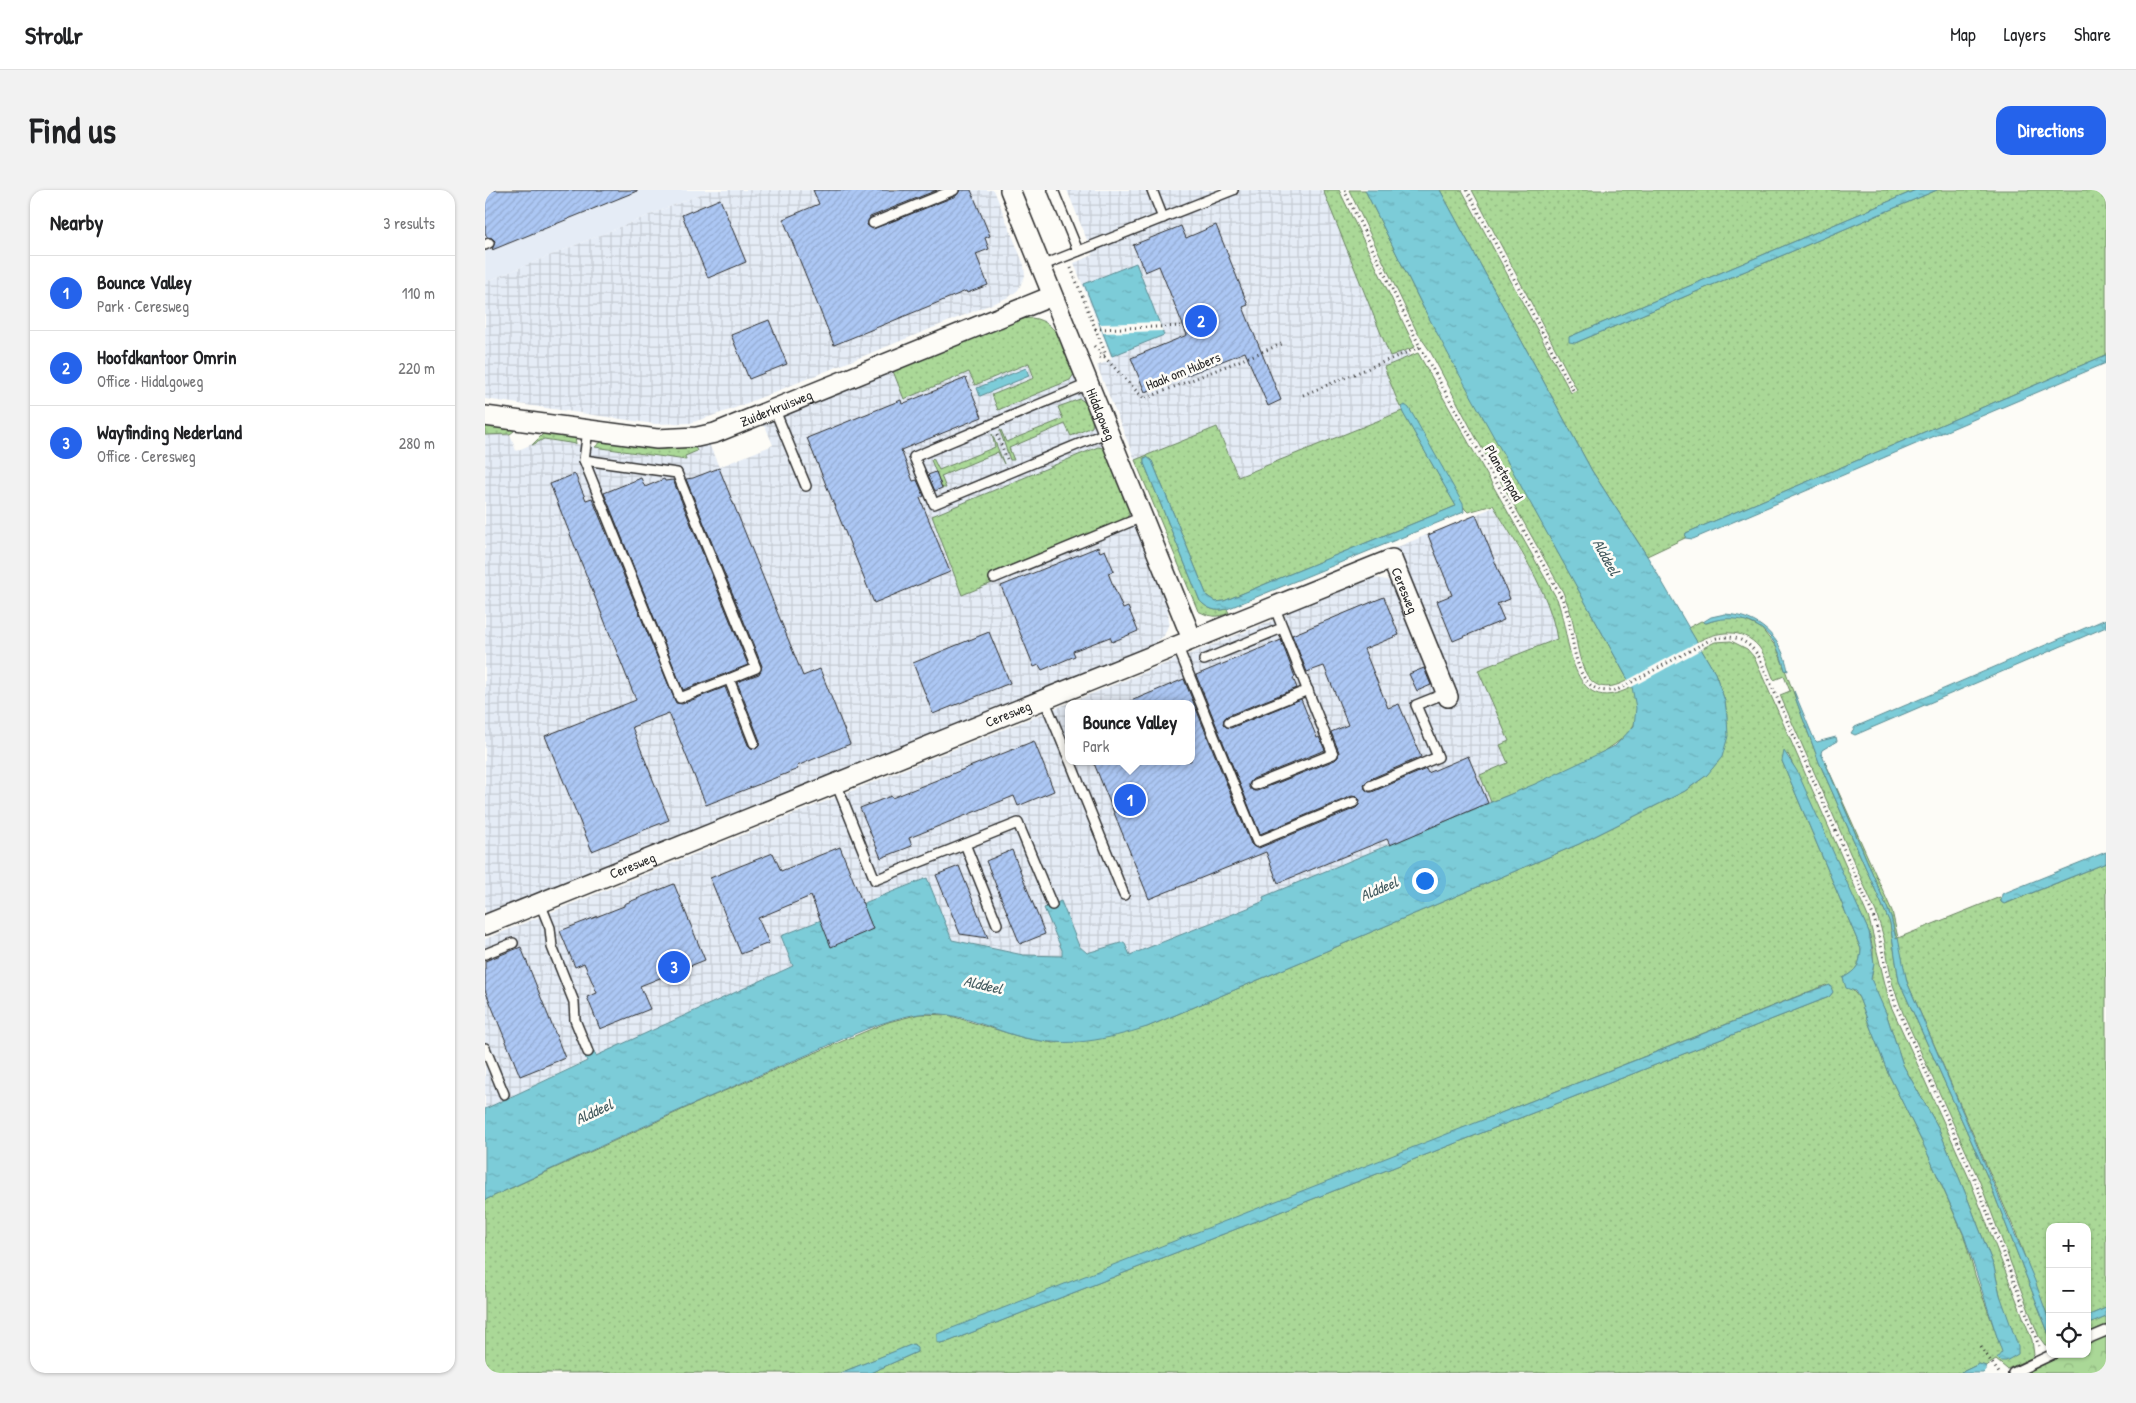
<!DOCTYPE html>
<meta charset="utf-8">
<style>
body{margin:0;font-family:"Patrick Hand",sans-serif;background:#f2f2f2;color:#202124}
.controls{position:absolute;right:15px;bottom:15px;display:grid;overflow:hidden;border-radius:10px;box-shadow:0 1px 4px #0004}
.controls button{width:45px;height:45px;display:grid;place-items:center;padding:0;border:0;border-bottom:1px solid #e0e0e0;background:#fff;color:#202124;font:25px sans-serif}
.you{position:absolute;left:939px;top:690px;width:18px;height:18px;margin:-12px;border:4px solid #fff;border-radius:50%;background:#1a73e8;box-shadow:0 0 0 8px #1a73e833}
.badge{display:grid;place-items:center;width:32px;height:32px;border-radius:50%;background:#2563eb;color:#fff;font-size:16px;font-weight:700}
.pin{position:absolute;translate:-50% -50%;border:2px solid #fff;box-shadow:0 1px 5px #0006}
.popup{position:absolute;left:580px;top:510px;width:130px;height:65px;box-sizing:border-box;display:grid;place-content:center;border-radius:10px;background:#fff;filter:drop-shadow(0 1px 4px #0005);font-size:16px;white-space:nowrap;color:#757577}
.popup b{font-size:19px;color:#202124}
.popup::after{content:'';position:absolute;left:50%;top:100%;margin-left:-10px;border:10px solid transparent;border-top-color:#fff}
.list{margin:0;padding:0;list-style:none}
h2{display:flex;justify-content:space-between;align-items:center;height:65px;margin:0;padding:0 20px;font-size:21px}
h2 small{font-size:16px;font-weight:400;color:#757577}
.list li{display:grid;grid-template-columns:32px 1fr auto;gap:15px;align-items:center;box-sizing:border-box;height:75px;padding:0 20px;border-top:1px solid #e0e0e0}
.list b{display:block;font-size:19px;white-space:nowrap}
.list p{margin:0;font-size:16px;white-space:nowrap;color:#757577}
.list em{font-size:16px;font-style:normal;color:#757577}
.icon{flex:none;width:28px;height:28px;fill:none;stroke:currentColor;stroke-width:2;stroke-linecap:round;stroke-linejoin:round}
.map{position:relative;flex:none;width:1621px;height:1183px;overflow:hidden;border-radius:15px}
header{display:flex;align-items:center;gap:30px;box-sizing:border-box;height:70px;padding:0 25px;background:#fff;border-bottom:1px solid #e0e0e0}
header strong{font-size:24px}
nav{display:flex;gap:28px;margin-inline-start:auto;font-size:18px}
.intro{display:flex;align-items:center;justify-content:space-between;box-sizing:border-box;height:120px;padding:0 30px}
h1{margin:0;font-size:35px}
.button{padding:12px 22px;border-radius:15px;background:#2563eb;color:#fff;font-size:18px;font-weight:700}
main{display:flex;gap:30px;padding:0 30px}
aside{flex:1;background:#fff;border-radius:15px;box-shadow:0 1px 4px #0004}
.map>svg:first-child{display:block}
.built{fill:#e5ecf6}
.industrial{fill:url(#industrial-grid);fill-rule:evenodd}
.grass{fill:url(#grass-dots);stroke:#6a8261;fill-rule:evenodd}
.forest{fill:url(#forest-crowns);stroke:#6a8261}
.water{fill:url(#water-ripples);stroke:#5c8c93}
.pier{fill:#fdfcf7}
.building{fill:url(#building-hatch);stroke:#2b2b2b}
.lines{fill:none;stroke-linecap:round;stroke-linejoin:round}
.lane-casing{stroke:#2b2b2b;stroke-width:12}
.street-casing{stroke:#2b2b2b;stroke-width:22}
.path{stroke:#2b2b2b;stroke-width:3;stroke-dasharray:1 4;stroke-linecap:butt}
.lane{stroke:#fdfcf7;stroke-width:9}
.street{stroke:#fdfcf7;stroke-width:19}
.labels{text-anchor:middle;stroke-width:5;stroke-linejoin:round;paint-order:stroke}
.street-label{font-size:14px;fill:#2b2b2b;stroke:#fdfcf7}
.water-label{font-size:15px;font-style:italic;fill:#435b5f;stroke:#fdfcf7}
</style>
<header>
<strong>Strollr</strong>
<nav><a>Map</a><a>Layers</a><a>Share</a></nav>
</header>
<div class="intro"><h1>Find us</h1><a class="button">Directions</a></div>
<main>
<aside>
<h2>Nearby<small>3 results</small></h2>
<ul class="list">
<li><span class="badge">1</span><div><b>Bounce Valley</b><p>Park · Ceresweg</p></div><em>110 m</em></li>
<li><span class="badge">2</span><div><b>Hoofdkantoor Omrin</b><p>Office · Hidalgoweg</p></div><em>220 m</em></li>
<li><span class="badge">3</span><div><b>Wayfinding Nederland</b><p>Office · Ceresweg</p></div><em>280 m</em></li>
</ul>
</aside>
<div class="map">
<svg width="1621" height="1183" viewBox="0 0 1621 1183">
<defs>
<pattern id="industrial-grid" width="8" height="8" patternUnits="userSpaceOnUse" patternTransform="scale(1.25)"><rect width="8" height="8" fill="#e5ecf6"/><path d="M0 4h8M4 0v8" fill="none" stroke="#c5cbd3"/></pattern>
<pattern id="grass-dots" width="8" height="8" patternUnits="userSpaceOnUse" patternTransform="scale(1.25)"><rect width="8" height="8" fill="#aad897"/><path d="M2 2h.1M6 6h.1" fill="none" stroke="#92ba82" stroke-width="1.8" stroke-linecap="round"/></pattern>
<pattern id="forest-crowns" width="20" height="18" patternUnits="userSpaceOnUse" patternTransform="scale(1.25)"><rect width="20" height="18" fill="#aad897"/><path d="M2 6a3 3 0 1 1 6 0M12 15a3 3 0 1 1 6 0" fill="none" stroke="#92ba82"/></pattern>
<pattern id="water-ripples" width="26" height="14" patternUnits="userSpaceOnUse" patternTransform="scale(1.25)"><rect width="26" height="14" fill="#7cccd8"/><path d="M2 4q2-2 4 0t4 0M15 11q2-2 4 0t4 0" fill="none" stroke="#6bafba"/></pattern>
<pattern id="building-hatch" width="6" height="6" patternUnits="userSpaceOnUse" patternTransform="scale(1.25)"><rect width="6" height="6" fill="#acc7f4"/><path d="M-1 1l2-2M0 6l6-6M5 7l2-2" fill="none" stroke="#94abd1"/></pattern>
</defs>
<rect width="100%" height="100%" fill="#fdfcf7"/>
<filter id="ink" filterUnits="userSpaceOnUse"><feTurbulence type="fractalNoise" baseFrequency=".02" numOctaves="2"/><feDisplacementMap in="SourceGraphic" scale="10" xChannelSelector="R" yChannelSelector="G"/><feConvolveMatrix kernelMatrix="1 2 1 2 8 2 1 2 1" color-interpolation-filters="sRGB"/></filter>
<g filter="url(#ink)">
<path class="built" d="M 0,0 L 226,0 L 0,92 Z"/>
<g class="industrial">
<path d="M 226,0 L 509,0 L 539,75 L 540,86 L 533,100 L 524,107 L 245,220 L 205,233 L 170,234 L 0,209 L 0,92 Z"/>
<path d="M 582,0 L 845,0 L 925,166 L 899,177 L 916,221 L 753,287 L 732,237 L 650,270 L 612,176 L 627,169 L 589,73 L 608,65 Z"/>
<path d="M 541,128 L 560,131 L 566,136 L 574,146 L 683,417 L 684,433 L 679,446 L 662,458 L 0,726 L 0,245 L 25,244 L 31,261 L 59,249 L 200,270 L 199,266 L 212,261 L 210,257 L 224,254 L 234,277 L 288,255 L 281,238 L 275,234 Z"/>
<path d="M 1009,317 L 1057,398 L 1069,433 L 1074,461 L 1006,612 L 1003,613 L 778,707 L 780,711 L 763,718 L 644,766 L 639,752 L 602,763 L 594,756 L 576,711 L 577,766 L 538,765 L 467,750 L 441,688 L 296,746 L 308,776 L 111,867 L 108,860 L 102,870 L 0,919 L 0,749 L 801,425 L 799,421 L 885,387 L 902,390 L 911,398 L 957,515 L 965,512 L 970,509 L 910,358 ZM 584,514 L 706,514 L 706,571 L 584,571 Z"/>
</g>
<g class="grass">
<path d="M 838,0 L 854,0 L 930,157 L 905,166 Z"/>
<path d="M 864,0 L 880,0 L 937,115 L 1143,490 C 1094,517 1094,457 1087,428 C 1085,419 1081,411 1078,402 L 989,244 L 945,161 L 932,142 Z"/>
<path d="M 955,0 L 977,0 L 1086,203 L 1092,200 L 987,0 L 1431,0 L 1084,147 L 1090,153 L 1452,0 L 1621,0 L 1621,165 L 1201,343 L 1200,348 L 1162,366 L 1107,281 Z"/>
<path d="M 547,128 C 575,132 580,161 589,184 L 585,190 L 513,220 L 507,205 L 549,188 L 544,173 L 490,195 L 484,182 L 419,209 L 408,181 L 535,129 Z"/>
<path d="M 933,163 L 1072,409 C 1086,446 1083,531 1147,497 C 1152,507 1154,529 1147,538 C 1127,567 1041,598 1006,612 L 995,585 L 1023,573 L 1015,555 L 1024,551 L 993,480 L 1072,449 C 1064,400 1033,357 1008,315 L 983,322 L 980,319 L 918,216 L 915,217 L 899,177 Z"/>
<path d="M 595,209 C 603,212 609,229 607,237 L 586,246 L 580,234 L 524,258 L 529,270 L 525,270 L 515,241 L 516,240 L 521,252 L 578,229 L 573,217 Z"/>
<path d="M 917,221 L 971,316 L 739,411 L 731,412 L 722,406 L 667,271 L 662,267 L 659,268 L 659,273 L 715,411 C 723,419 730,422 742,419 L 744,423 C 732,428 725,427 713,421 L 650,270 L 732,237 L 753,287 Z"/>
<path d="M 0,235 L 26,238 L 29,241 L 25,244 L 0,245 Z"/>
<path d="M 59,243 L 90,247 L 91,254 L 59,249 L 47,255 Z"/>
<path d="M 507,244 L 519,274 L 513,262 L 456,286 L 461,298 L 457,298 L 446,270 L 448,268 L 454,280 L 510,257 Z"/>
<path d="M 117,251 L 175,259 L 210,257 L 212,261 L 200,266 L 201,270 L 110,257 Z"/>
<path d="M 613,257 L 618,258 L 620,260 L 645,322 L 642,328 L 504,384 L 507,393 L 477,405 L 447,326 Z"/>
<path d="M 1241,427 L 1255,428 L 1276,438 L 1292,458 L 1334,572 L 1405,733 L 1414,791 L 1502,986 L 1565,1147 L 1565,1156 L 1560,1155 L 1554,1147 L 1494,990 L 1418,823 L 1407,792 L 1399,748 L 1391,722 L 1295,505 L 1305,501 L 1299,486 L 1289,490 C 1284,479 1281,466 1274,457 C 1257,437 1232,441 1212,452 L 1203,438 L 1216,431 L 1221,433 Z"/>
<path d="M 1246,451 L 1262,459 L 1269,467 L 1384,729 L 1405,814 L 1484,988 L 1547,1150 L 1549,1165 L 1546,1168 L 1522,1179 L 1511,1170 L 1501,1176 L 1494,1174 L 1475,1183 L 385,1183 L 432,1162 L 429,1154 L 355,1183 L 0,1183 L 0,1010 L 225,907 L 403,832 L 435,824 L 463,825 L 539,848 L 569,853 L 662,837 L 1094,654 L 1200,601 L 1222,585 L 1242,527 L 1240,511 L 1230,483 L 1216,459 L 1230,452 ZM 1303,564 L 1384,742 L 1388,760 L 1388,780 L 1386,789 L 1388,796 L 1401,823 L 1418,875 L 1453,937 L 1482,1007 L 1509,1077 L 1515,1105 L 1521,1171 L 1490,1085 L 1479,1046 L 1441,960 L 1403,883 L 1374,808 L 1358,788 C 1372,780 1375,775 1376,759 L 1297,571 ZM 1341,795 L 1348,802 L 1344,807 L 465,1151 L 455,1153 L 1021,921 Z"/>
<path d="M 1340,572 L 1407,721 L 1413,748 L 1515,707 L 1516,712 L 1520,714 L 1621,673 L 1621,1118 L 1602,1126 L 1602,1037 L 1565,1037 L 1565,1133 L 1530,1041 L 1422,792 L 1406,727 Z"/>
<path d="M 1621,1127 L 1621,1135 L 1602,1143 L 1602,1135 Z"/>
</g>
<path class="forest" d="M 1621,1146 L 1621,1183 L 1543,1183 L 1543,1182 L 1579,1164 L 1602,1164 L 1602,1154 Z"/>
<g class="water">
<path d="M 880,0 L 955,0 L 1107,281 L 1162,366 L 1230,483 L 1240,511 L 1242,527 L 1243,546 L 1237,567 L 1222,585 L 1200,601 L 1094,654 L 662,837 C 620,850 584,858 540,848 C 506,840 470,819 434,824 C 393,830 349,854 310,870 C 205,914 103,962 0,1010 L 0,919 L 102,871 L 99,864 L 108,860 L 111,866 L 308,776 L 296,746 L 442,688 L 467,750 L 538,765 L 577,766 L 577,760 L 559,718 L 576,711 L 594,756 L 602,763 L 639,752 L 645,765 L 763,718 L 779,711 L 778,707 L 1050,594 L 1130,556 L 1149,536 L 1151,518 L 1147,497 L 968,173 L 937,115 Z"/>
<path d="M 1431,0 L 1452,0 L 1090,153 L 1084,152 L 1084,147 Z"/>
<path d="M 651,73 L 679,145 L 627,166 L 599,94 Z"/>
<path d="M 1621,165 L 1621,173 L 1208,349 L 1200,348 L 1201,343 Z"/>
<path d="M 541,178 L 544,186 L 495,206 L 492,198 Z"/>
<path d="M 920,215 L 924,218 L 978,314 L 979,322 L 742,419 C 730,422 723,419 715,411 L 659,273 L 659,268 L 662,267 L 667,271 L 722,406 L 731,412 L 739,411 L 971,316 L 918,223 L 916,217 Z"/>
<path d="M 1240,424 C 1274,426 1297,447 1303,481 L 1300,480 C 1298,473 1296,465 1292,458 C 1279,430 1248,423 1221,433 L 1218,432 L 1226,427 Z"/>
<path d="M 1621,429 L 1621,437 L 1370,545 L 1366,543 L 1370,537 Z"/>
<path d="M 1309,501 L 1329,549 L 1332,552 L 1351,547 L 1352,551 L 1337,560 L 1336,563 L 1406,727 L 1411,749 L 1413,748 L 1422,792 L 1550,1091 L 1565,1133 L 1565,1147 L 1502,986 L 1414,791 L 1405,733 L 1334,572 L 1311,510 Z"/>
<path d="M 1299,561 L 1312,581 L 1384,742 L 1389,773 L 1386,789 L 1401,823 L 1418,875 L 1453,937 L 1482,1007 L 1509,1077 L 1515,1105 L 1533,1156 L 1533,1164 L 1521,1171 L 1515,1171 L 1512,1168 L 1517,1162 L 1479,1045 L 1441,960 L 1403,883 L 1374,808 L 1370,801 L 1361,798 L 1358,788 C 1372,780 1375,775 1376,759 L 1297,571 Z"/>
<path d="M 1621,662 L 1621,673 L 1519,714 L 1516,712 L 1517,704 Z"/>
<path d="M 1345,795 L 1348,802 L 1344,807 L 465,1151 L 455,1153 L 452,1152 L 452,1144 L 1332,799 Z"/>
<path d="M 1621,1118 L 1621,1127 L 1602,1135 L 1602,1126 Z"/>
<path d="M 428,1154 L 432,1157 L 432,1162 L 385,1183 L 355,1183 Z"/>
<path d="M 1494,1174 L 1501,1176 L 1501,1180 L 1498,1183 L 1475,1183 Z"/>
</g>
<g class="pier">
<path d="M 674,132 L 678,141 L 618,143 L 615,134 Z"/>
<path d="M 1214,451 L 1219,458 L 1145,498 L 1141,491 Z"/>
</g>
<g class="building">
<path d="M 0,0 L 152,0 L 152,1 L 7,60 L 10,51 L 7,48 L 2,47 L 0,43 Z"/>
<path d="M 328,0 L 452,0 L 385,27 L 382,35 L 388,39 L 471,6 L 475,0 L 486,0 L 505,46 L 500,48 L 504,59 L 491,64 L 503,95 L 482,103 L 481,101 L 349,155 L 298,29 L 334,14 Z"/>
<path d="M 235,9 L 261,72 L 223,88 L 197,25 Z"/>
<path d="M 731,35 L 763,115 L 758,117 L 796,210 L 783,216 L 760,162 L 660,202 L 646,168 L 702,145 L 674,76 L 660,82 L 648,55 L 696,36 L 701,48 Z"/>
<path d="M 284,130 L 302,174 L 264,189 L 246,145 Z"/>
<path d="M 481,188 L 497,227 L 416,260 L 428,291 L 432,290 L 439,306 L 435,308 L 465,382 L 389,413 L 322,248 L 416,210 L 417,214 Z"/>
<path d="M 234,278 L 318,486 L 335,479 L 365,554 L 312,576 L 313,579 L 221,615 L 184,523 L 147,537 L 184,630 L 107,661 L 60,546 L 151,510 L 65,294 L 90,284 L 101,310 L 107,308 L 191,513 L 197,514 L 240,497 L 263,555 L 266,558 L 271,559 L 274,556 L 275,551 L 252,492 L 274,484 L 277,476 L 201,289 L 208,288 Z"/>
<path d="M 451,282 L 457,298 L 450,301 L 443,285 Z"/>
<path d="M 156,288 L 160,297 L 179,289 L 180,291 L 188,290 L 263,475 L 198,500 L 119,303 Z"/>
<path d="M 991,325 L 1025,409 L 1012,414 L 1019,430 L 968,451 L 952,411 L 967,405 L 943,345 Z"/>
<path d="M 613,357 L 615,362 L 620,360 L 629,381 L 623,383 L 638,419 L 643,417 L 653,441 L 627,452 L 625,447 L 588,461 L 590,466 L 557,480 L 554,475 L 549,477 L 516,396 Z"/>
<path d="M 899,407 L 914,445 L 879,459 L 903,518 L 914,514 L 936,567 L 883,590 L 879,595 L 880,599 L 884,602 L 887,602 L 941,579 L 943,583 L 983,566 L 1003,613 L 905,655 L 902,649 L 793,693 L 781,662 L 664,709 L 608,571 L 706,571 L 706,514 L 641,513 L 699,489 L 766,654 L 771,658 L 774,658 L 871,618 L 874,615 L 875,610 L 872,607 L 867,606 L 775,644 L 711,485 L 796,450 L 810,487 L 808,488 L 812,498 L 742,526 L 739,529 L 738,534 L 741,537 L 746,538 L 816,509 L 832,548 L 834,547 L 840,560 L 768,589 L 764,594 L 764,598 L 769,601 L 772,601 L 850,570 L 853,567 L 854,562 L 846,542 L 863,535 L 839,476 L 822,482 L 807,445 Z"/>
<path d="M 504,442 L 525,493 L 448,524 L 428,473 Z"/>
<path d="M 939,478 L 946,495 L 932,501 L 924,484 Z"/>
<path d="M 549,551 L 569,601 L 533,616 L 529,606 L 424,648 L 427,656 L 396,668 L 375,618 L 406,606 L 407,608 Z"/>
<path d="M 355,657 L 388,739 L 346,757 L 326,706 L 273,728 L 284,753 L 256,764 L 225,688 L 288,663 L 296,681 Z"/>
<path d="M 527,660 L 560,744 L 535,754 L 501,671 Z"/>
<path d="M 474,676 L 484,701 L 503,748 L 475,744 L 451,685 Z"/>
<path d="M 189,694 L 220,770 L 155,796 L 165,819 L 115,839 L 102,807 L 112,803 L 99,773 L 90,777 L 75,741 L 139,716 L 139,714 Z"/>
<path d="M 36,757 L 80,868 L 35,886 L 0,800 L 0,771 Z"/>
</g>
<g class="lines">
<defs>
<g id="lane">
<path d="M 568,0 L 593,61"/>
<path d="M 667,0 L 678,28"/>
<path d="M 388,33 L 469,0"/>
<path d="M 0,55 L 4,53"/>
<path d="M 556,76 L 748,0"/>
<path d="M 603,194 L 429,267 L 449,314 L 623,242"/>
<path d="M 289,218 L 321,296"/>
<path d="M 103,240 L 99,270 L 195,508 L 244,489"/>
<path d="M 99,270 L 192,283 L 271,478 L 244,489 L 269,553"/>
<path d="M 509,388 L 657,327"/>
<path d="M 692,455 L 772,652 L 869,612"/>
<path d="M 719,470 L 797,438"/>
<path d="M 559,509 L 584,569"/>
<path d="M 744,532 L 823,500"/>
<path d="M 585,571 L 639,705"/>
<path d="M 351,593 L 390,690 L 533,633 L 567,715"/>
<path d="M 770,595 L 848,564 L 789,416"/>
<path d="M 885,596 L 953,567 L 931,515 L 961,503"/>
<path d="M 480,654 L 512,734"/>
<path d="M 55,713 L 65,738 L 67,757 L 89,812 L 90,830 L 103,862"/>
<path d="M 0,764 L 28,753"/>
<path d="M 0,858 L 19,904"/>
<path d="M 1602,1149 L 1621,1141"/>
<path d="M 1528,1183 L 1568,1164"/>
</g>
<g id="street">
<path id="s1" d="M 525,0 L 707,449"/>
<path id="s2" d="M 0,226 L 172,249 L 212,247 L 230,243 L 567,106"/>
<path id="s3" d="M 0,735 L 907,369 L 963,507"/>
</g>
</defs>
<use href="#lane" class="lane-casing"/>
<use href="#street" class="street-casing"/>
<g class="path">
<path d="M 859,0 L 935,157 L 1077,408 C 1079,415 1083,423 1084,431 C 1090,459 1091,511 1134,499 L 1223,451 C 1244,442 1262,448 1274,467 L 1387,723 C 1398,753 1400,785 1411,815 L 1489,988 L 1554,1156"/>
<path d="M 982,0 L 1088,200"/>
<path d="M 586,78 L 621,165 L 611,169"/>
<path d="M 610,139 L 699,136"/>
<path d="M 609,156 L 659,209 L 799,153"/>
<path d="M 818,205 L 935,157"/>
<path d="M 512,245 L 522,269"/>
<path d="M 1496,1157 L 1514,1183"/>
</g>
<use href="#lane" class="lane"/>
<use href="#street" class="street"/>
</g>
</g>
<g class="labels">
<g class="street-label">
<text transform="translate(698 181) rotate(-22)" y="5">Haak om Hubers</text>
<text dy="5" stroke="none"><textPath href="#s2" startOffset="298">Zuiderkruisweg</textPath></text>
<text dy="5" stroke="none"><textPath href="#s1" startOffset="242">Hidalgoweg</textPath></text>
<text transform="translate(1019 283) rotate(60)" y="5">Planetenpad</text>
<text dy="5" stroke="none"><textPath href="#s3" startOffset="1012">Ceresweg</textPath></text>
<text dy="5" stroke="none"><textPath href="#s3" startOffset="564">Ceresweg</textPath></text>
<text dy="5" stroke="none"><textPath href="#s3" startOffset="159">Ceresweg</textPath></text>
</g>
<g class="water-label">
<text transform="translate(1121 367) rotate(61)" y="5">Alddeel</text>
<text transform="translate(894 699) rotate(-23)" y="5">Alddeel</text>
<text transform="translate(498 795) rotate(13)" y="5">Alddeel</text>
<text transform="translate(109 922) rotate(-25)" y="5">Alddeel</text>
</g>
</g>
</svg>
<div class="controls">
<button>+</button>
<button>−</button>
<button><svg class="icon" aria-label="locate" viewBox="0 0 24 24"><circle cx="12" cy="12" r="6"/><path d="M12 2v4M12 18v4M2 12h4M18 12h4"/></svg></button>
</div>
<div class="you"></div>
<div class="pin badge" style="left:645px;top:610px">1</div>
<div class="popup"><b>Bounce Valley</b>Park</div>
<div class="pin badge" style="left:716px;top:131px">2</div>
<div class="pin badge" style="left:189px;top:777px">3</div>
</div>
</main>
